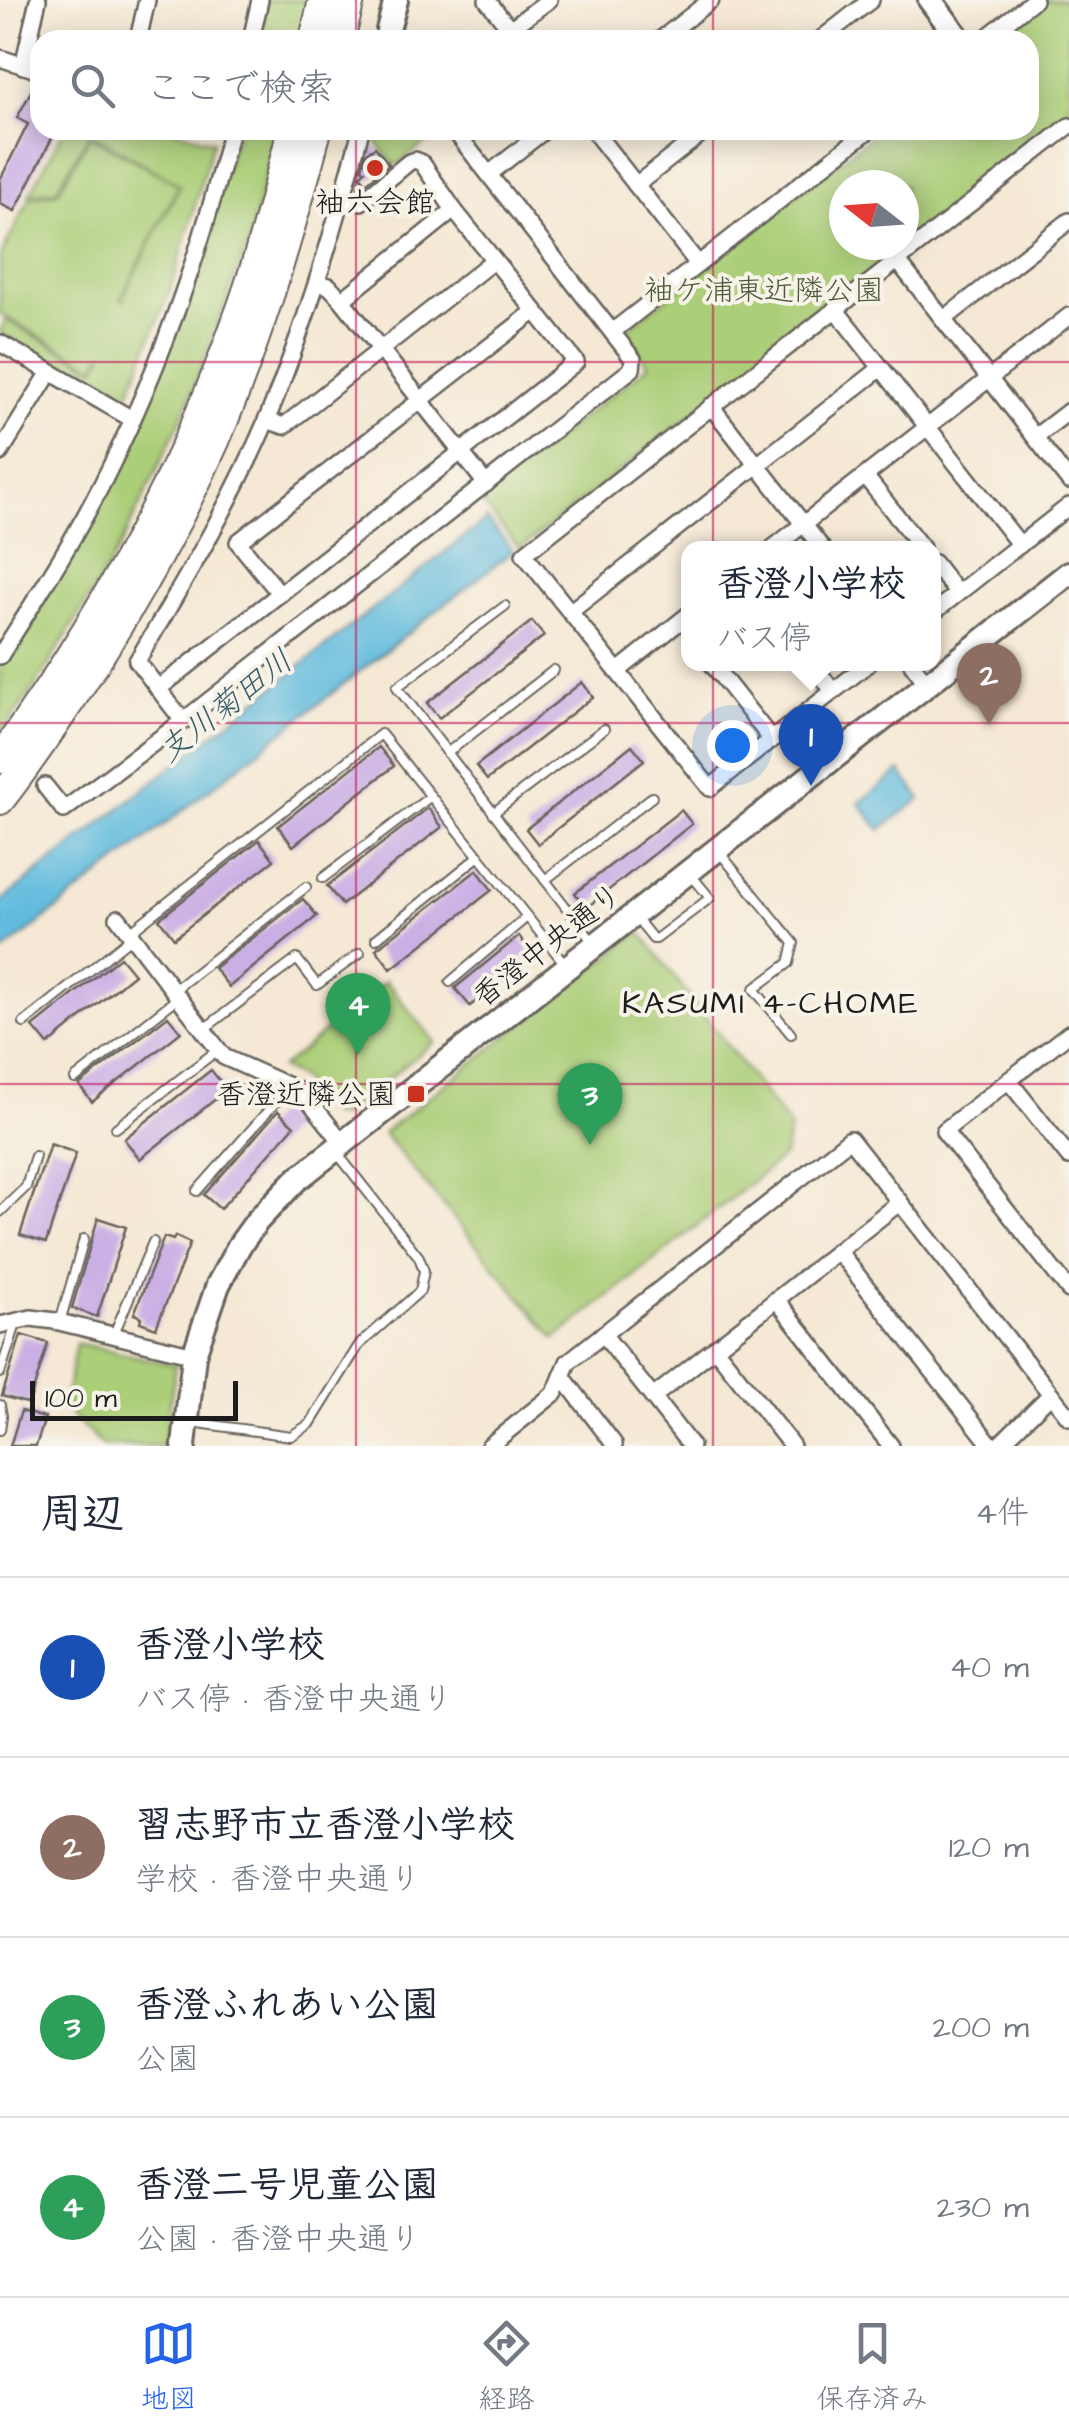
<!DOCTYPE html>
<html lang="ja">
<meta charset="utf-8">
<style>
body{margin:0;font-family:"Architects Daughter","Klee One",sans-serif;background:#f6f6f7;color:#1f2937}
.compass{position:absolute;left:829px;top:170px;width:90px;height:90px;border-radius:50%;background:#fff;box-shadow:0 5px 25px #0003;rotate:287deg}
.scale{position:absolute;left:30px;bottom:25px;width:208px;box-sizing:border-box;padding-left:10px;border:5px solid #1c1c1c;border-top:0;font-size:28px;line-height:35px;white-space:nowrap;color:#1c1c1c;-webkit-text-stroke:8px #f7f3e8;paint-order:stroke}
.you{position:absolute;left:732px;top:745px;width:35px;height:35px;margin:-25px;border:8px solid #fff;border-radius:50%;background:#1a73e8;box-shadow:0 0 0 15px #1a73e833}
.badge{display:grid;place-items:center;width:65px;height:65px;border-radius:50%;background:#2563eb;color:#fff;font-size:32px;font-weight:700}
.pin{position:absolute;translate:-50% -82px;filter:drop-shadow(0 2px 5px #0008)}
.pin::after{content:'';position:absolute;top:52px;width:35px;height:30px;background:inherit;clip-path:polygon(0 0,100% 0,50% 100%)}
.popup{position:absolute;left:681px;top:541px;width:260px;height:130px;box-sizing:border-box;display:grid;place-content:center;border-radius:20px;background:#fff;filter:drop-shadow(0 2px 8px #0005);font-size:32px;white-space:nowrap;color:#747a83}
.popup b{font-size:38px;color:#1f2937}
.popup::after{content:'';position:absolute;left:50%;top:100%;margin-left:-20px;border:20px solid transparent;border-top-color:#fff}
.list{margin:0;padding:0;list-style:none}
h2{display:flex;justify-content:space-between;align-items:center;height:130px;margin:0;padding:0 40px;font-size:42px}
h2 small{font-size:32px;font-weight:400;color:#747a83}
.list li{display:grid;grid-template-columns:65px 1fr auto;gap:30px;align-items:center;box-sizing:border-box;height:180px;padding:0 40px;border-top:2px solid #e0e1e3}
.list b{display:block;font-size:38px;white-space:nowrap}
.list p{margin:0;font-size:32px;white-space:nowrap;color:#747a83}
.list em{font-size:32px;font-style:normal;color:#747a83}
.icon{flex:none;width:55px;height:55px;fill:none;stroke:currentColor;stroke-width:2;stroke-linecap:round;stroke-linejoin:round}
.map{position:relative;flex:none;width:1069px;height:1446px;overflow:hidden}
.search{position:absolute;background:#fff;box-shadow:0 5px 25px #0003;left:30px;right:30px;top:30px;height:110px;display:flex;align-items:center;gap:25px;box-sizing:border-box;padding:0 35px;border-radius:30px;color:#747a83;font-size:38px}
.sheet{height:850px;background:#fff}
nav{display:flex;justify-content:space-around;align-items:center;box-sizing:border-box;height:140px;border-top:2px solid #e0e1e3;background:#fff;font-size:28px;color:#747a83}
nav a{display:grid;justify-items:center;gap:5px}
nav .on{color:#2563eb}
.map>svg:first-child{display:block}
.green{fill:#abce78;stroke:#64754a;stroke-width:2.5;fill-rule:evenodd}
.water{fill:#60bbde;stroke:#3e6c7d;stroke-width:2.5}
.building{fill:#caafe5}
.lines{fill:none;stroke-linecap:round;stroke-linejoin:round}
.lane-casing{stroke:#68635c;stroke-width:12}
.street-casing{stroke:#68635c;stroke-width:20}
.secondary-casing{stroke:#68635c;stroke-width:28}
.highway-casing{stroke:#68635c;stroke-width:32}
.lane{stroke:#fff;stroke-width:8}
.street{stroke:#fff;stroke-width:15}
.secondary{stroke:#fff;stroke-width:22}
.highway{stroke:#fff;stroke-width:28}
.grid{fill:none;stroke:#c2185b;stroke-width:2.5;stroke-opacity:0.55}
.poi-dot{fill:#c8321e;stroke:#f7f3e8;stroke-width:4}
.labels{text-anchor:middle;stroke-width:8;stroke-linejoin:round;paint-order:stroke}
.poi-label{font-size:30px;fill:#1c1c1c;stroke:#f7f3e8}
.park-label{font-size:30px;fill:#4e5a3c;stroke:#f7f3e8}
.street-label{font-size:30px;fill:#1c1c1c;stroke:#f7f3e8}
.water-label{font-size:32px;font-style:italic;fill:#375c6a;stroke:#f7f3e8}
.neighbourhood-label{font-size:32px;letter-spacing:2.5px;fill:#1c1c1c;stroke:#f7f3e8}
</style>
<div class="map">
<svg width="1069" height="1446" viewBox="0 0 1069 1446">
<rect width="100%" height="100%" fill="#f7f3e8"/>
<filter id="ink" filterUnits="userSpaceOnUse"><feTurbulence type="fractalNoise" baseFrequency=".01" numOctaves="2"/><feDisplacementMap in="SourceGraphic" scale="20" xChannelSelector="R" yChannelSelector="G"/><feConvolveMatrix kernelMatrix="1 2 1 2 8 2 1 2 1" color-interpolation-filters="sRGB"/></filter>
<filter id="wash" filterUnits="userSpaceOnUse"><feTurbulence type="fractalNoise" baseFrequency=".0048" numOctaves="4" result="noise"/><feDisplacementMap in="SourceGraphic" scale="40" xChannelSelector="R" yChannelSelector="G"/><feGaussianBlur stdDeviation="2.25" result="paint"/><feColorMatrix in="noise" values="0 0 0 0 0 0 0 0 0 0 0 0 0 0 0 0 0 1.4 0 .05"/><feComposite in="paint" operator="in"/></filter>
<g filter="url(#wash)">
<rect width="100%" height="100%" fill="#f5e8d4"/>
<g class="green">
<path d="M 267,0 L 310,0 L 299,40 L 258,40 Z"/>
<path d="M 1044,0 L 1069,0 L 1069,119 L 520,549 L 479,499 L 649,365 L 625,335 L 627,329 L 879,130 L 1029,130 L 1029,40 L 993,40 ZM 844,185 L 904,185 L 904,245 L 844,245 Z"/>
<path d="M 64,130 L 176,130 L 213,141 L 174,279 L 125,403 L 114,397 L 118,388 L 99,377 L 94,384 L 0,333 L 5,320 L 96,369 L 104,354 L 102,353 L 95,367 L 0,314 L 0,257 L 30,198 L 58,192 L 90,136 L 179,185 L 121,299 L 126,300 L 122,298 L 180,185 L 90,133 L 56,190 L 29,195 Z"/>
<path d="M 238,130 L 277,130 L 248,244 L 183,415 L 119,549 L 38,682 L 0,735 L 0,666 L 55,581 L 111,484 L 140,420 Z"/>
<path d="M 367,130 L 443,130 L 395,166 Z"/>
<path d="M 640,932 L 790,1127 L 784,1156 L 555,1339 L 383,1133 Z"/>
<path d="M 386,981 L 435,1042 L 340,1116 L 332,1115 L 300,1078 L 281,1068 Z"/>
<path d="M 76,1343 L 176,1365 L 164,1446 L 103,1446 L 64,1408 Z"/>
</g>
<g class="water">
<path d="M 487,519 L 513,551 L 0,954 L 0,902 Z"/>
<path d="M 900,771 L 921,799 L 880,830 L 859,803 Z"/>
</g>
<g id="blocks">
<g class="building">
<path d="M 36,82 L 40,82 L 40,130 L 56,130 L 15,211 L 0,204 L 0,180 L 28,124 L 17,118 Z"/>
<path d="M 375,147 L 389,164 L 359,189 L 358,185 L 364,180 L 360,176 L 365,171 L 362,168 L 366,153 Z"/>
<path d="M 532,621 L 544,636 L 439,718 L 427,703 Z"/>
<path d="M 582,682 L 593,697 L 487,780 L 476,766 Z"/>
<path d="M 632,745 L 644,760 L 538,844 L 526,829 Z"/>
<path d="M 379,747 L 394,766 L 293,846 L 278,826 Z"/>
<path d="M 428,808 L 442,827 L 342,905 L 327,886 Z"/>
<path d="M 681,810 L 692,824 L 586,908 L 575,893 Z"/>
<path d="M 259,840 L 274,860 L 174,938 L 159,919 Z"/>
<path d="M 477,870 L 492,890 L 391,969 L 376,949 Z"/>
<path d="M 303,899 L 317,916 L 229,987 L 214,968 Z"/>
<path d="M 519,936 L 534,956 L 470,1006 L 455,988 Z"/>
<path d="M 120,957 L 134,974 L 48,1045 L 33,1027 Z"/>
<path d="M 168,1016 L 181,1032 L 92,1102 L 79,1085 Z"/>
<path d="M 211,1070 L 227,1090 L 140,1159 L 124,1139 Z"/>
<path d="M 278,1111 L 294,1126 L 220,1209 L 204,1195 Z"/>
<path d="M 50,1144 L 76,1153 L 46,1243 L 20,1235 Z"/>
<path d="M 98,1218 L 126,1227 L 97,1317 L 72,1308 Z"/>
<path d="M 175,1236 L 190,1243 L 156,1328 L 140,1322 L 141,1317 L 134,1314 L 164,1237 L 173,1240 Z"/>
<path d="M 21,1335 L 48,1343 L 29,1404 L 2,1396 Z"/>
<path d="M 21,1411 L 45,1418 L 36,1446 L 10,1446 Z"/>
</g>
</g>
</g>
<g filter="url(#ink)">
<use href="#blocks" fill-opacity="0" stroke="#68635c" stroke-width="2.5"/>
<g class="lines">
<defs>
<g id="lane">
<path d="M 505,606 L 397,687 L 592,941"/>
<path d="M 447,753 L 554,670"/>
<path d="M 493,813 L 604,729"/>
<path d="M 720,853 L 794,943 L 789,963 L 754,989 L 791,1034"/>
<path d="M 323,878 L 431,796"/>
<path d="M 545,880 L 652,797"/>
<path d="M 636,918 L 653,939 L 656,939 L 710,898 L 692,876"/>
<path d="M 130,932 L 381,734 L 565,964"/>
<path d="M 376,939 L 479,856"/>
<path d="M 450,982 L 527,917"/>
<path d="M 174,990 L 306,887"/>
<path d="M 24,1023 L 133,936"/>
<path d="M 204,1029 L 297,959 L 317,985 L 360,953"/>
<path d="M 75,1079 L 179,997"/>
<path d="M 116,1128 L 219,1049"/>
<path d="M 197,1191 L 290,1086"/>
<path d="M 0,1212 L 26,1187 L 35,1156"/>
<path d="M 60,1322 L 84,1239"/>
<path d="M 113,1336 L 153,1242"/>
<path d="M 0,1373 L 17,1321"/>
<path d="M 0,1405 L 2,1416 L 0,1430"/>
<path d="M 191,1422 L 291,1436 L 310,1424 L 359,1345 L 420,1291 L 424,1271 L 419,1257 L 337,1153"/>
</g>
<g id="street">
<path d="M 487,0 L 519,40"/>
<path d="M 510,29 L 549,0"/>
<path d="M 138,40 L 147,0"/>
<path d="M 251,40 L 260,0"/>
<path d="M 660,40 L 711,0"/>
<path d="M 820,40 L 871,0"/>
<path d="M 983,40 L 1034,0"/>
<path d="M 0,58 L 40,71"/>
<path d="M 23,66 L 38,0"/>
<path d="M 593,130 L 698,264"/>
<path d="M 489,174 L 545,130"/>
<path d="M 636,185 L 706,130"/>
<path d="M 897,260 L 1069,481"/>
<path d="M 318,283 L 329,286 L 342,300 L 486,484"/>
<path d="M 342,300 L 454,210"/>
<path d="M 835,309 L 1020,545"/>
<path d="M 943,320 L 1069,221"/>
<path d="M 612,332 L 869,130"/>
<path d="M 0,343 L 132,419"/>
<path d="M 711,406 L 822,548"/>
<path d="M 266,420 L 284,426 L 494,260"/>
<path d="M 1035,437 L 1069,411"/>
<path d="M 0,453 L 50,372"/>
<path d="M 865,476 L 922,548"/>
<path d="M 773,548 L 1069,316"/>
<path d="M 934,563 L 957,593"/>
<path d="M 280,594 L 238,542 L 535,311"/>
<path d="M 571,611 L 881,368"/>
<path d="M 934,612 L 1069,506"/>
<path d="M 0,656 C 35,600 71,545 101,486 C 158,373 201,253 231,130"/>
<path d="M 712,664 L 772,740"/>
<path d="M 812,664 L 833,691"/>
<path d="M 868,664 L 710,788 L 524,554 L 1069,126"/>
<path d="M 912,664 L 927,684"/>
<path d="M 618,671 L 688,615"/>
<path d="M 158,689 L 576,362 L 454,210 L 422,163 L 415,160 L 409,162 L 361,202 L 342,200"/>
<path d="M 183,721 L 137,661 C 184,582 231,504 267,419 C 306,325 335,228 361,130"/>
<path d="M 45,786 L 64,810 L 183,721 L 632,369 L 633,359 L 454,130"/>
<path d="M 118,918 L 224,1057 L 302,1092 L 343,1143"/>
<path d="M 1069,1033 L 944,1131 L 1069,1290"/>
<path d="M 1009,1081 L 1069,1157"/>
<path d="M 838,1251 L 992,1446"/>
<path d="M 776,1299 L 891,1446"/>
<path d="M 0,1325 L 31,1318 L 55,1321 L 194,1355"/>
<path d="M 603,1334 L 691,1446"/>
<path d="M 715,1348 L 792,1446"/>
<path d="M 562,1376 L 614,1444 L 614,1446"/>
<path d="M 653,1397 L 900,1202"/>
<path d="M 489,1446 L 555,1393 L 568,1362 L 850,1139 L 1069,1417"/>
<path d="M 998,1446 L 1051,1394"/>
</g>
<g id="secondary">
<path d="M 930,0 L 960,40"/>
<path d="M 390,40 L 388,30 L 396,0"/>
<path d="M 184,1446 L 194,1355 L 218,1285 L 239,1246 L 257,1221 L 295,1181 L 1069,573"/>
</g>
<g id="highway">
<path d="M 314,40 L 323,0"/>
<path d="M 340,40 L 350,0"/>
<path d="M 0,759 C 98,624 181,477 237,320 C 260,258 276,193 292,130"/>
<path d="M 0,800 C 27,766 51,730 75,694 C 128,613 176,529 215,441 C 258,341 290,235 317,130"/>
</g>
</defs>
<use href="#lane" class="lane-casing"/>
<use href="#street" class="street-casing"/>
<use href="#secondary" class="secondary-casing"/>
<use href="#highway" class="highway-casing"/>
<use href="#lane" class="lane"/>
<use href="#street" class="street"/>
<use href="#secondary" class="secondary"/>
<use href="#highway" class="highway"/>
</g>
</g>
<path class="grid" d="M 356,0 L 356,40M 713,0 L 713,40M 356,130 L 356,1446M 713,130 L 713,1446M 0,362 L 1069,362M 0,723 L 1069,723M 0,1084 L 1069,1084"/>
<g class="poi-dot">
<circle cx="375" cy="168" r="10"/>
<rect x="406" y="1084" width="20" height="20" rx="5"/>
</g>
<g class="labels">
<g class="poi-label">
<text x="375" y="212">袖六会館</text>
<text x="396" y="1104" text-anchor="end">香澄近隣公園</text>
</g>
<g class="park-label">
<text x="764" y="300">袖ケ浦東近隣公園</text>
</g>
<g class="street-label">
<text transform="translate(547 945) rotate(-38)" y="10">香澄中央通り</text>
</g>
<g class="water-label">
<text transform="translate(225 705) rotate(-38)" y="11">支川菊田川</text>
</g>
<g class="neighbourhood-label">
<text x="771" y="1013">KASUMI 4-CHOME</text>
</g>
</g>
</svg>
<svg class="compass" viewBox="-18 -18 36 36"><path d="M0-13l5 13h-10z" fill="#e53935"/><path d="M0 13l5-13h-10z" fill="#747a83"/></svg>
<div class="scale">100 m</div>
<div class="you"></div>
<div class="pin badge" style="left:811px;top:786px;background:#1a4fb4">1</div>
<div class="popup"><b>香澄小学校</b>バス停</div>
<div class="pin badge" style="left:989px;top:725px;background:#8d6e63">2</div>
<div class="pin badge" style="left:590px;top:1145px;background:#2e9e5b">3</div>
<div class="pin badge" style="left:358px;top:1055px;background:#2e9e5b">4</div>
<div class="search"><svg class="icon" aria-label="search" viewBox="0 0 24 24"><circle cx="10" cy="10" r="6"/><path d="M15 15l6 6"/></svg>ここで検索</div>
</div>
<section class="sheet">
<h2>周辺<small>4件</small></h2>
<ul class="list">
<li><span class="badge" style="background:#1a4fb4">1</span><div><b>香澄小学校</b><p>バス停 · 香澄中央通り</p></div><em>40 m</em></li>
<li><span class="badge" style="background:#8d6e63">2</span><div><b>習志野市立香澄小学校</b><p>学校 · 香澄中央通り</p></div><em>120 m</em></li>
<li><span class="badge" style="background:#2e9e5b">3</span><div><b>香澄ふれあい公園</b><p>公園</p></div><em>200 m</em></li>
<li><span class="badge" style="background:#2e9e5b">4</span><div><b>香澄二号児童公園</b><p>公園 · 香澄中央通り</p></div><em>230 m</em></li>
</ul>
</section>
<nav>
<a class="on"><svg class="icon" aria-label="map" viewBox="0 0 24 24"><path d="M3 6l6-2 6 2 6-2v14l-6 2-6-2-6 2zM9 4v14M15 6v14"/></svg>地図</a>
<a><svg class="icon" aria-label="directions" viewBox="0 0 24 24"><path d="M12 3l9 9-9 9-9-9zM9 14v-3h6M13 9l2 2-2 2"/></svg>経路</a>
<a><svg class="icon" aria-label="saved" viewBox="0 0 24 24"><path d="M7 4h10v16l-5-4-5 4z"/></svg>保存済み</a>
</nav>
